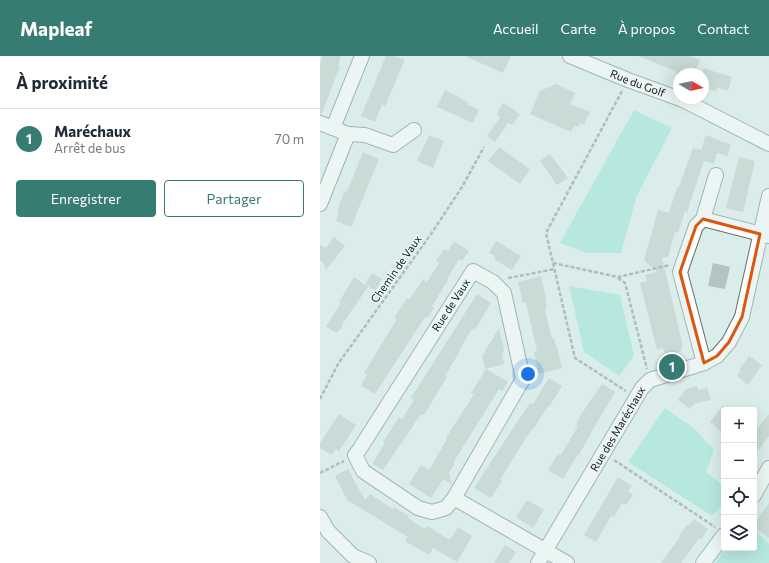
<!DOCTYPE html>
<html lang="fr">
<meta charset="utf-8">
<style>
body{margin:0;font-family:Commissioner,sans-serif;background:#f2f2f3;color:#1f2937}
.controls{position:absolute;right:12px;bottom:12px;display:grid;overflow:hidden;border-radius:4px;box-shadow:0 4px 16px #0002}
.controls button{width:36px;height:36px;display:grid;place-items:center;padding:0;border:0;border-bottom:1px solid #e0e1e3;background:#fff;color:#1f2937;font:20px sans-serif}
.compass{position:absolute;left:353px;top:12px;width:36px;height:36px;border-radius:50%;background:#fff;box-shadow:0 4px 16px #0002;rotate:99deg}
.you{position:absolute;left:208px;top:318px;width:14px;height:14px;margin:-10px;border:3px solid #fff;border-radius:50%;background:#1a73e8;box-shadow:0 0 0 6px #1a73e833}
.badge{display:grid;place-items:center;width:26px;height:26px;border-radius:50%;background:#377c73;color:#fff;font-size:13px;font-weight:700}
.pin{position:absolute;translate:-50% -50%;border:2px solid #fff;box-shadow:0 1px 4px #0006}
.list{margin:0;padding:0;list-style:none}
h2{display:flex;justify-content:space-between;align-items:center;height:52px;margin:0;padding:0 16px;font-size:17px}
h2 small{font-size:13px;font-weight:400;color:#747a83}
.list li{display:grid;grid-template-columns:26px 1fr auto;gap:12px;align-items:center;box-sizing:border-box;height:60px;padding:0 16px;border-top:1px solid #e0e1e3}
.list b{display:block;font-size:15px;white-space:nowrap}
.list p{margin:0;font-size:13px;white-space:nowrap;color:#747a83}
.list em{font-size:13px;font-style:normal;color:#747a83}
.actions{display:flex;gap:8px;padding:12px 16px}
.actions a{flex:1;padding:9px 0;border:1px solid #377c73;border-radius:4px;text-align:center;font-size:14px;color:#377c73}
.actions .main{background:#377c73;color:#fff}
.icon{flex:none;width:22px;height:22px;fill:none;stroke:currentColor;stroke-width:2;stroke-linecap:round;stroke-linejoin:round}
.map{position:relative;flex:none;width:449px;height:507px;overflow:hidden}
header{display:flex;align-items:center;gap:24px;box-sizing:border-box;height:56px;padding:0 20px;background:#377c73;color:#fff}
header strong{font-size:19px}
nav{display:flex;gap:22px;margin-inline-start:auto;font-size:14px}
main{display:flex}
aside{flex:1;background:#fff}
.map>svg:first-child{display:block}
.water{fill:#8ce3d5}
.building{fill:#b3c5c2}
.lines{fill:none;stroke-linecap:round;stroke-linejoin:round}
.minor-casing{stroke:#60706d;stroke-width:16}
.path{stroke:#798684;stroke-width:2.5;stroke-dasharray:4 2;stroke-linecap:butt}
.minor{stroke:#fff;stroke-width:14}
.marked{fill:none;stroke:#dd560c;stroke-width:3;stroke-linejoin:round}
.labels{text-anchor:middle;stroke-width:3;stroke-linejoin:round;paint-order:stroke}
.street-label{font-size:11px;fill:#101615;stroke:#e8faf7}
</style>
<header>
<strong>Mapleaf</strong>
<nav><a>Accueil</a><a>Carte</a><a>À propos</a><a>Contact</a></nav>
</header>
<main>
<aside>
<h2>À proximité<small></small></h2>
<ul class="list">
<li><span class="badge">1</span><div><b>Maréchaux</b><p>Arrêt de bus</p></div><em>70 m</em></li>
</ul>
<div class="actions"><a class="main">Enregistrer</a><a>Partager</a></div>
</aside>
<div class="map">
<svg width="449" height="507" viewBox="0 0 449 507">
<rect width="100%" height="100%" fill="#daedea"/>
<g class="water">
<path d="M 314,54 L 352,72 L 316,142 L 301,197 L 267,197 L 240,187 Z"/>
<path d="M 249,230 L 300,239 L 314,299 L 299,320 L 264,296 Z"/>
<path d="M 345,352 L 376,374 L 394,394 L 386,416 L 404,430 L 404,447 L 392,460 L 308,406 Z"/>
<path d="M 434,474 L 449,488 L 449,507 L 395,507 L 406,492 L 434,492 Z"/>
</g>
<g class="building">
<path d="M 3,0 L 21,0 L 18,9 L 20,10 L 1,59 L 0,59 L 0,8 Z"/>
<path d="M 66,0 L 74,0 L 85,4 L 65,50 L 62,49 L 55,66 L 41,60 Z"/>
<path d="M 145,0 L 191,0 L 183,17 Z"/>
<path d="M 319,0 L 370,0 L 380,4 L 374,18 L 356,18 L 357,16 Z"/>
<path d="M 383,12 L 412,21 L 408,35 L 397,31 L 396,35 L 383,31 Z"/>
<path d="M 236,28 L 255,37 L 250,48 L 270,56 L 264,69 L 260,67 L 258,71 L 254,70 L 251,76 L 210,58 L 220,35 Z"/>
<path d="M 125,34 L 148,46 L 147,48 L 159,54 L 153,67 L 117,51 Z"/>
<path d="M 183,47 L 200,58 L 192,69 L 188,67 L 175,86 L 167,80 L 180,61 L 177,58 Z"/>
<path d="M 109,79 L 124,85 L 113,112 L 97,105 Z"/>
<path d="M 386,79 L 411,89 L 407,100 L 397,97 L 394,108 L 384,105 L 367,156 L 365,155 L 358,177 L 355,176 L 348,201 L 342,202 L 363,290 L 361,290 L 362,295 L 345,299 L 343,292 L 337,294 L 320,227 L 327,225 L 325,219 L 337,216 L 324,204 L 338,154 L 349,157 L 357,131 L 359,131 L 373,92 L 381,94 Z"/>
<path d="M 179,91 L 210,113 L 200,128 L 168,105 Z"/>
<path d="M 43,96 L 59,103 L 31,171 L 16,165 L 19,156 L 17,155 L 24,136 L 26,137 L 29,131 Z"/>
<path d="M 230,98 L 248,122 L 237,129 L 220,105 Z"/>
<path d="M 419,101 L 435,105 L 423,156 L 406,152 Z"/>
<path d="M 14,181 L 25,190 L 6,214 L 3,206 L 0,204 L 0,189 L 6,192 Z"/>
<path d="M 134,185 L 149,195 L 142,205 L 139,203 L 127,223 L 128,224 L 112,250 L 114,252 L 107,262 L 105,261 L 55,338 L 41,330 L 47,319 L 44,317 L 77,263 L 74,262 L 87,242 L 89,244 L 103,223 L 107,226 L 119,207 L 116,205 L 124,193 L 128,195 Z"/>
<path d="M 176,185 L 201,200 L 192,214 L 174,203 L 175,200 L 169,197 Z"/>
<path d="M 393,207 L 410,211 L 405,233 L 388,230 Z"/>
<path d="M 52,217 L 62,223 L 55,235 L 45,228 Z"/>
<path d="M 221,220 L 226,242 L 225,242 L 227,251 L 225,252 L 228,267 L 232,283 L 234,282 L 236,291 L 237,290 L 242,312 L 219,318 L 214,296 L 217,295 L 206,247 L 203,247 L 198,226 Z"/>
<path d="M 34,221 L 48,231 L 22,268 L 23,269 L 18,276 L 14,276 L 6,270 L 21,247 L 19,246 Z"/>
<path d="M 157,238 L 171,247 L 156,272 L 156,271 L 154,273 L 152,273 L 139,294 L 140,295 L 125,320 L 127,321 L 104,359 L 101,358 L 63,414 L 52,408 L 65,387 L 63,386 L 79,361 L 82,363 L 94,344 L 91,342 Z"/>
<path d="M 179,272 L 184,294 L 182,298 L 184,308 L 165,313 L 162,300 Z"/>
<path d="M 429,300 L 442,309 L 428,329 L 417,320 L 421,315 L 419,314 Z"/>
<path d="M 166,313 L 188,326 L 182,335 L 179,333 L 133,407 L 135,408 L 129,417 L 132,428 L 123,423 L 111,442 L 89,428 L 101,409 L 109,414 L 127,383 L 126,382 L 154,338 L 151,337 Z"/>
<path d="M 229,322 L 242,330 L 229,351 L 228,350 L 212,375 L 211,374 L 180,424 L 182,425 L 171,442 L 154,432 L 201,360 L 210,347 L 213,348 Z"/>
<path d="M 282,328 L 295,336 L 276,368 L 259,399 L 258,398 L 243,423 L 228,414 L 238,398 L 241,399 L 258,370 L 256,369 L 260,360 Z"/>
<path d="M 377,330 L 378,334 L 387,332 L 391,344 L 374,348 L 370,353 L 358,344 L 366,333 Z"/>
<path d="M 404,348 L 404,377 L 390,366 Z"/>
<path d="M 19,358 L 36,369 L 19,395 L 16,393 L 12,399 L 0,392 L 0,387 Z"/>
<path d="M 449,358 L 449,380 L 434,400 L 434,368 L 438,372 Z"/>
<path d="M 28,413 L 45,444 L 50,438 L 73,453 L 74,451 L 89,460 L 88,462 L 105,473 L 107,470 L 130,484 L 138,471 L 152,480 L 137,506 L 113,492 L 109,499 L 85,485 L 88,481 L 27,444 L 15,420 Z"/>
<path d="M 298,421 L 312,430 L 308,435 L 313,439 L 306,449 L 302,447 L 294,461 L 291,460 L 276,486 L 264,479 Z"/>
<path d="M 207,444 L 224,454 L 213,472 L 196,461 Z"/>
<path d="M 449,447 L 449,482 L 434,471 L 434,468 Z"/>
<path d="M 374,463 L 388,473 L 381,484 L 379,482 L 361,507 L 341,507 L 360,481 L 359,480 L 368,468 L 369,469 Z"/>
<path d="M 185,489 L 196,496 L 189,507 L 174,507 Z"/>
</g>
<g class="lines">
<defs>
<g id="minor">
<path id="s1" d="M 250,0 L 308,24 L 363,44 L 449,88"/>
<path d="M 0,67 L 28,78 L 0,148"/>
<path d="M 13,72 L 42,0"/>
<path d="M 28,78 L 45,79 L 73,89 L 94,74"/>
<path d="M 383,163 L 449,180"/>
<path d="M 153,215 L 173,226 L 184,237 L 203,323 L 134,442 L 126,452 L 112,456 L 98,452 L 43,415 L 35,399 L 39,394 Z"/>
<path d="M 384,307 L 360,216 L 376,170 L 383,163 L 396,119"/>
<path d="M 434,439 L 449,412"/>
<path d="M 134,442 L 247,507"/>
<path d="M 0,461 L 8,475 L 33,500 L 49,507"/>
<path id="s2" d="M 218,507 L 322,332 L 330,324 L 384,307 L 397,300 L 409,286 L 422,261 L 449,140"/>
<path d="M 383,507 L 404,479"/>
</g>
</defs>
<use href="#minor" class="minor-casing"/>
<g class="path">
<path d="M 302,35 L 226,177 L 255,302 L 306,335"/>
<path d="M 233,207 L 298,221 L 350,209"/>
<path d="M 188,222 L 235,213"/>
<path d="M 298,222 L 305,227 L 327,313"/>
<path d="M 0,343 L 18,308 L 111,178 L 142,131 L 164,91"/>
<path d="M 294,404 L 395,471"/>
<path d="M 0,417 L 24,405"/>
</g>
<use href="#minor" class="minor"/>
</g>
<path d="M0 0H449V507H0ZM 383,163 L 440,178 L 422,261 L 409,286 L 397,300 L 384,307 L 360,216 L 376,170 Z" fill="#daedea" fill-opacity=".55" fill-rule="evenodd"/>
<path class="marked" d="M 383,163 L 440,178 L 422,261 L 409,286 L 397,300 L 384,307 L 360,216 L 376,170 Z"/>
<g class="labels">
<g class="street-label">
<text dy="4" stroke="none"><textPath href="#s1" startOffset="73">Rue du Golf</textPath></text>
<text transform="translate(76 213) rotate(-55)" y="4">Chemin de Vaux</text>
<text transform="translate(131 249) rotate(-57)" y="4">Rue de Vaux</text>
<text dy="4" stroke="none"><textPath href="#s2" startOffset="156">Rue des Maréchaux</textPath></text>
</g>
</g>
</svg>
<div class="controls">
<button>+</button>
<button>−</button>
<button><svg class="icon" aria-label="locate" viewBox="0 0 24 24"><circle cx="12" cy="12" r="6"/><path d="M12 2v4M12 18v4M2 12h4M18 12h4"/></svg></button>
<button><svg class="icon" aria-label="layers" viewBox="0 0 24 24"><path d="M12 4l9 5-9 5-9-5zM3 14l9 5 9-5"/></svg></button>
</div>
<svg class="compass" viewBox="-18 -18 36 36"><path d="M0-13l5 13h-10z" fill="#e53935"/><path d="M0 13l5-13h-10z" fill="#747a83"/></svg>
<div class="you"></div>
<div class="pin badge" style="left:352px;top:311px">1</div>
</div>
</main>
